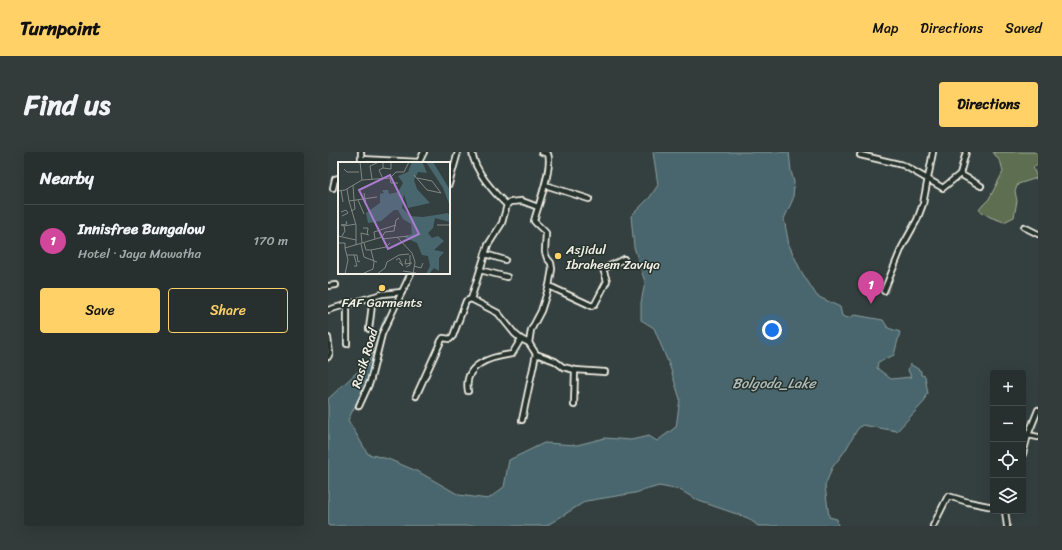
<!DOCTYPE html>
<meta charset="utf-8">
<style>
body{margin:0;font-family:Sriracha,sans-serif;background:#333c3b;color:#f1f3f6}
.controls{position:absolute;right:12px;bottom:12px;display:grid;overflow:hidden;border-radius:4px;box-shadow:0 4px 16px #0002}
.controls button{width:36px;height:36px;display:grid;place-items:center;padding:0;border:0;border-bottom:1px solid #434b4b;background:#27302f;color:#f1f3f6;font:20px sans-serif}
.you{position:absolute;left:444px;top:178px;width:14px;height:14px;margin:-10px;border:3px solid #fff;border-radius:50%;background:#1a73e8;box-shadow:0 0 0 6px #1a73e833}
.badge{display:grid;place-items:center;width:26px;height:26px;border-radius:50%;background:#ffd166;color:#fff;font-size:13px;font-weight:700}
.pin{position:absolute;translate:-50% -33px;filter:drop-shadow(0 1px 2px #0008)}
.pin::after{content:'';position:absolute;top:21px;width:14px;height:12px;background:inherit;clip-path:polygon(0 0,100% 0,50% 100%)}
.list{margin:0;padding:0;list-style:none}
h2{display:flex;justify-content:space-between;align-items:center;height:52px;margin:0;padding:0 16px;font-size:17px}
h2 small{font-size:13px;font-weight:400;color:#a4a9aa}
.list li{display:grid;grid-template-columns:26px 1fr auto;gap:12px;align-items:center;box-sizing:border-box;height:72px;padding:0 16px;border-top:1px solid #434b4b}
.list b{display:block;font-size:15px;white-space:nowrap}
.list p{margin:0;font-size:13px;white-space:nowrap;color:#a4a9aa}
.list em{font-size:13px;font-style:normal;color:#a4a9aa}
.actions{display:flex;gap:8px;padding:12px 16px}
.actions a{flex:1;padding:9px 0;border:1px solid #ffd166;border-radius:4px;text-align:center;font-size:14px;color:#ffd166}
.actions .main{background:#ffd166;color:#111}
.icon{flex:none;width:22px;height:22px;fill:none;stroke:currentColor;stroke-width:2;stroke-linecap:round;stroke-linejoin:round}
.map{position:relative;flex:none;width:710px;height:374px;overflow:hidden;border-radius:4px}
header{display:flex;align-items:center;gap:24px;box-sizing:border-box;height:56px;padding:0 20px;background:#ffd166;color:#111}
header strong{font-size:19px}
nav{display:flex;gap:22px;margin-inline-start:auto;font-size:14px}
.intro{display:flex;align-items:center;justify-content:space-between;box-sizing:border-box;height:96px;padding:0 24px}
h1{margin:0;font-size:28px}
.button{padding:10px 18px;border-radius:4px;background:#ffd166;color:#111;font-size:14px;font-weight:700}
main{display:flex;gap:24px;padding:0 24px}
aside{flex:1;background:#27302f;border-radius:4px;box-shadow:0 4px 16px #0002}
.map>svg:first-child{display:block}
.green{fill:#5d6e51;stroke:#a8b09c}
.water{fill:#48666e;stroke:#8d9e9f}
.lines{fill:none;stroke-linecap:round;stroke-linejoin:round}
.street-casing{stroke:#f4f1e8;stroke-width:8}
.street{stroke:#26332d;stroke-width:4.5}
.poi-dot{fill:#ffd166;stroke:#26332d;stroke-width:1.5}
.labels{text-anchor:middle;stroke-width:3;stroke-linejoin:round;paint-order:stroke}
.poi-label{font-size:13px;fill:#f4f1e8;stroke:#26332d;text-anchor:start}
.street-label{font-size:13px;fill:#f4f1e8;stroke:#26332d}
.water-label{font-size:14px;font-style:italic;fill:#afb9b7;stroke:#26332d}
.inset-road{fill:none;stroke:#818783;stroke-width:1}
.view{fill:#ab7bcf;fill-opacity:0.15;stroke:#ab7bcf;stroke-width:2}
.inset-edge{fill:none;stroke:#f4f1e8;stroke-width:2}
</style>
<header>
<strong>Turnpoint</strong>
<nav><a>Map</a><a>Directions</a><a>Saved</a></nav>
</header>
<div class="intro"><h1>Find us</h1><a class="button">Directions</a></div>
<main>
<aside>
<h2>Nearby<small></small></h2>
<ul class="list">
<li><span class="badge" style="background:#d1479c">1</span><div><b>Innisfree Bungalow</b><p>Hotel · Jaya Mawatha</p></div><em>170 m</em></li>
</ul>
<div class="actions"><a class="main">Save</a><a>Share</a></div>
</aside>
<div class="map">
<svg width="710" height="374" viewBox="0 0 710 374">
<rect width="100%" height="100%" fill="#34403f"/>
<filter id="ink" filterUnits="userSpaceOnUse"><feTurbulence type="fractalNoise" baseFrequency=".025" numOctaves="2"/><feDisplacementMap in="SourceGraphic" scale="8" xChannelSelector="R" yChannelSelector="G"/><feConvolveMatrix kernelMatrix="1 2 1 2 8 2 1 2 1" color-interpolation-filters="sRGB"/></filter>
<g filter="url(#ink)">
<path class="green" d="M 665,0 L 710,0 L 710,12 L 705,15 L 709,26 L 690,32 L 687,39 L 689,49 L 686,65 L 676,70 L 662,65 L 651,58 L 654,54 L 661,47 L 675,20 L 673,11 Z"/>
<path class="water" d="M 325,0 L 461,0 L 463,19 L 466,30 L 465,47 L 456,67 L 461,93 L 473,119 L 489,144 L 512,155 L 514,164 L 520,166 L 527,163 L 555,168 L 560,176 L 572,180 L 566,203 L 550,210 L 549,216 L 563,227 L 583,225 L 580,218 L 582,212 L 593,219 L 593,223 L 597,224 L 600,242 L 598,242 L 597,249 L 569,279 L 534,273 L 529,278 L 517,299 L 504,316 L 497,334 L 501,365 L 509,367 L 510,374 L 430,374 L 420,366 L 371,349 L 352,338 L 331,334 L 307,341 L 258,349 L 218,374 L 0,374 L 0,247 L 28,221 L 39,215 L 57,164 L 59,164 L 46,199 L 38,232 L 20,268 L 40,302 L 60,307 L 91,320 L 131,343 L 160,347 L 176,335 L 181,308 L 216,291 L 249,293 L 277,286 L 303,288 L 321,284 L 329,289 L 348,275 L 352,247 L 342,215 L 326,176 L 313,168 L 313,151 L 317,130 L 306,95 L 303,64 L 322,45 L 330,33 Z"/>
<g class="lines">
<defs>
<g id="street">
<path d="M 33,0 L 33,11"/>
<path d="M 144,0 C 146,18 166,41 179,53 L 174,71 L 160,93 L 143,147 L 170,161 L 187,182 L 193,187 L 201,191 L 208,202 L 227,209 L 235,215 L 247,218 L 246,253"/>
<path d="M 532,3 L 575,13 L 615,36 L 632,22 L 638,0"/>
<path d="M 33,7 L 91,10 L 96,0"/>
<path d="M 632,22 L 653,34"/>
<path d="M 121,32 L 130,0"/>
<path d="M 217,33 L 261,47"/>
<path d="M 5,36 L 7,27 L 11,26"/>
<path d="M 179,53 L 182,50 L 194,49 L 210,55"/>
<path d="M 696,75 L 710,82"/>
<path d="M 157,102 L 177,108"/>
<path d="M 152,118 L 179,125"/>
<path d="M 0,134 L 8,133"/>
<path d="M 221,134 L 264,154 L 267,152 L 279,129 L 275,117 L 296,107"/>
<path d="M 556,139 L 574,95 L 589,68 L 595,52 L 605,0"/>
<path d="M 0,158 L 54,142 L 74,140"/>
<path d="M 41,177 L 45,145"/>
<path d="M 0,186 L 2,201 L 0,205"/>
<path d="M 201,191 L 203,178 L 213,159 L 221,134 L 224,117 L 223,111 L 219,106 L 217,100 L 218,81 C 214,76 210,74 206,69 C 210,54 225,15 220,2 L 214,0"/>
<path d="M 19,192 L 19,152"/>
<path d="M 247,218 L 277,220"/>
<path d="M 140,239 C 135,212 163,205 184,202 L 193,187"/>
<path d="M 88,244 L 113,189 L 115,186 L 122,187 L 125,184 L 138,149 L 143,147"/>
<path d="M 31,254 L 42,230 L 54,182 L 83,121"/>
<path d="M 194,268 L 208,202"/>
<path d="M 700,283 L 710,285"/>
<path d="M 695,302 L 700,283 L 710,258"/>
<path d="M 677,359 L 679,374"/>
<path d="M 605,374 L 620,344 L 640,350 L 665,355"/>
</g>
</defs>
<use href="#street" class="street-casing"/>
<use href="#street" class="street"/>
</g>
</g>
<g class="poi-dot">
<circle cx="230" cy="104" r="4"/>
<circle cx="54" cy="136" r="4"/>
</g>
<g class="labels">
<g class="poi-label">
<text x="238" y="102">Asjidul<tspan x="238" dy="15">Ibraheem Zaviya</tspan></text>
<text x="54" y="155" text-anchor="middle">FAF Garments</text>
</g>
<g class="street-label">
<text transform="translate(36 206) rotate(-73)" y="5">Rasik Road</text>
</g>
<g class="water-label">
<text x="446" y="236">Bolgoda_Lake</text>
</g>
</g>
<g transform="translate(10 10)">
<rect width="112" height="112" fill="#34403f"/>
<path d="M 74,0 L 84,0 L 86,4 L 89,11 L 80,10 L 76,18 L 79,27 L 92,41 L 70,46 L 66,32 L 64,46 L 72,54 L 85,55 L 110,51 L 112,55 L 112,60 L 97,56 L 95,66 L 90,71 L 94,76 L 100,74 L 106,79 L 96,88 L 106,90 L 101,96 L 101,109 L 96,106 L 91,112 L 88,112 L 92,104 L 90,94 L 84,93 L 79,81 L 66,75 L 74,72 L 73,62 L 65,57 L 60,48 L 56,48 L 43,59 L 30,61 L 28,51 L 42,41 L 42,32 L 46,31 L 44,28 L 50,28 L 51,32 L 60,30 L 65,21 L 60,14 L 70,10 ZM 88,0 L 95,0 L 112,28 L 112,44 L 105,26 Z" fill="#48666e"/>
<path class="inset-road" d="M 22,0 L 24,18M 45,0 L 45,6 L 53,7 L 53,0M 6,7 L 9,10 L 21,10M 76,13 L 89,28 L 103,31M 52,16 L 53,21 L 60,21M 79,16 L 94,19 L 103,31M 34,17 L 32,4 L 41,0M 45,17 L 41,8 L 45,6M 15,23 L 16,38M 9,27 L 11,39 L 39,35M 3,28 L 5,40M 0,29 L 7,28 L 24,18 L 52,16 L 58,10 L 66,10 L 71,0M 26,31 L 28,43M 20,38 L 26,52M 11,39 L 18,63 L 18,83M 13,49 L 17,47 L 16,38M 3,50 L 8,48 L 10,51 L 4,54M 99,63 L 112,63M 6,64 L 3,63 L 9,62 L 8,59M 25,66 L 30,66 L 29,73M 0,74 L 18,78M 4,74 L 7,69 L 6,64 L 18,62M 44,75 L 47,70 L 56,69 L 58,58 L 61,56M 59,75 L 74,91 L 77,100 L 75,112M 37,77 L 36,70 L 58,63M 44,77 L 70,74M 0,81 L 7,81 L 7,86 L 44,75M 24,81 L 23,71 L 31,73M 23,82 L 26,95 L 39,100M 33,88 L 48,85 L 52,81M 9,93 L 19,93 L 20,100 L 22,99M 68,97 L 67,102 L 74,101M 58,98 L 61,96 L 65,104 L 61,100M 16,104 L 19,104 L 16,93M 76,104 L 83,106 L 85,101M 68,105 L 72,103 L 72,93M 65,109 L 78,111M 7,112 L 10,98 L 7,86M 24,112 L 35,107 L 36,100 L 33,88 L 28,88 L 26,81M 39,112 L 47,106 L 49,100 L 61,93 L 71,92"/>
<path class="view" d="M 52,13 L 81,72 L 50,87 L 21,28 Z"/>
<rect width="112" height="112" class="inset-edge"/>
</g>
</svg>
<div class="controls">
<button>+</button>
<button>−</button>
<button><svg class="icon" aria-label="locate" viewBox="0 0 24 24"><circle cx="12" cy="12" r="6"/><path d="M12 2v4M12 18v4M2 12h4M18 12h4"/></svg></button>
<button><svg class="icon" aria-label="layers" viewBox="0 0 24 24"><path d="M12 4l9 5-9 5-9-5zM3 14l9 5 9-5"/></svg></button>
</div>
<div class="you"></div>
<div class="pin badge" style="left:543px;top:152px;background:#d1479c">1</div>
</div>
</main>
